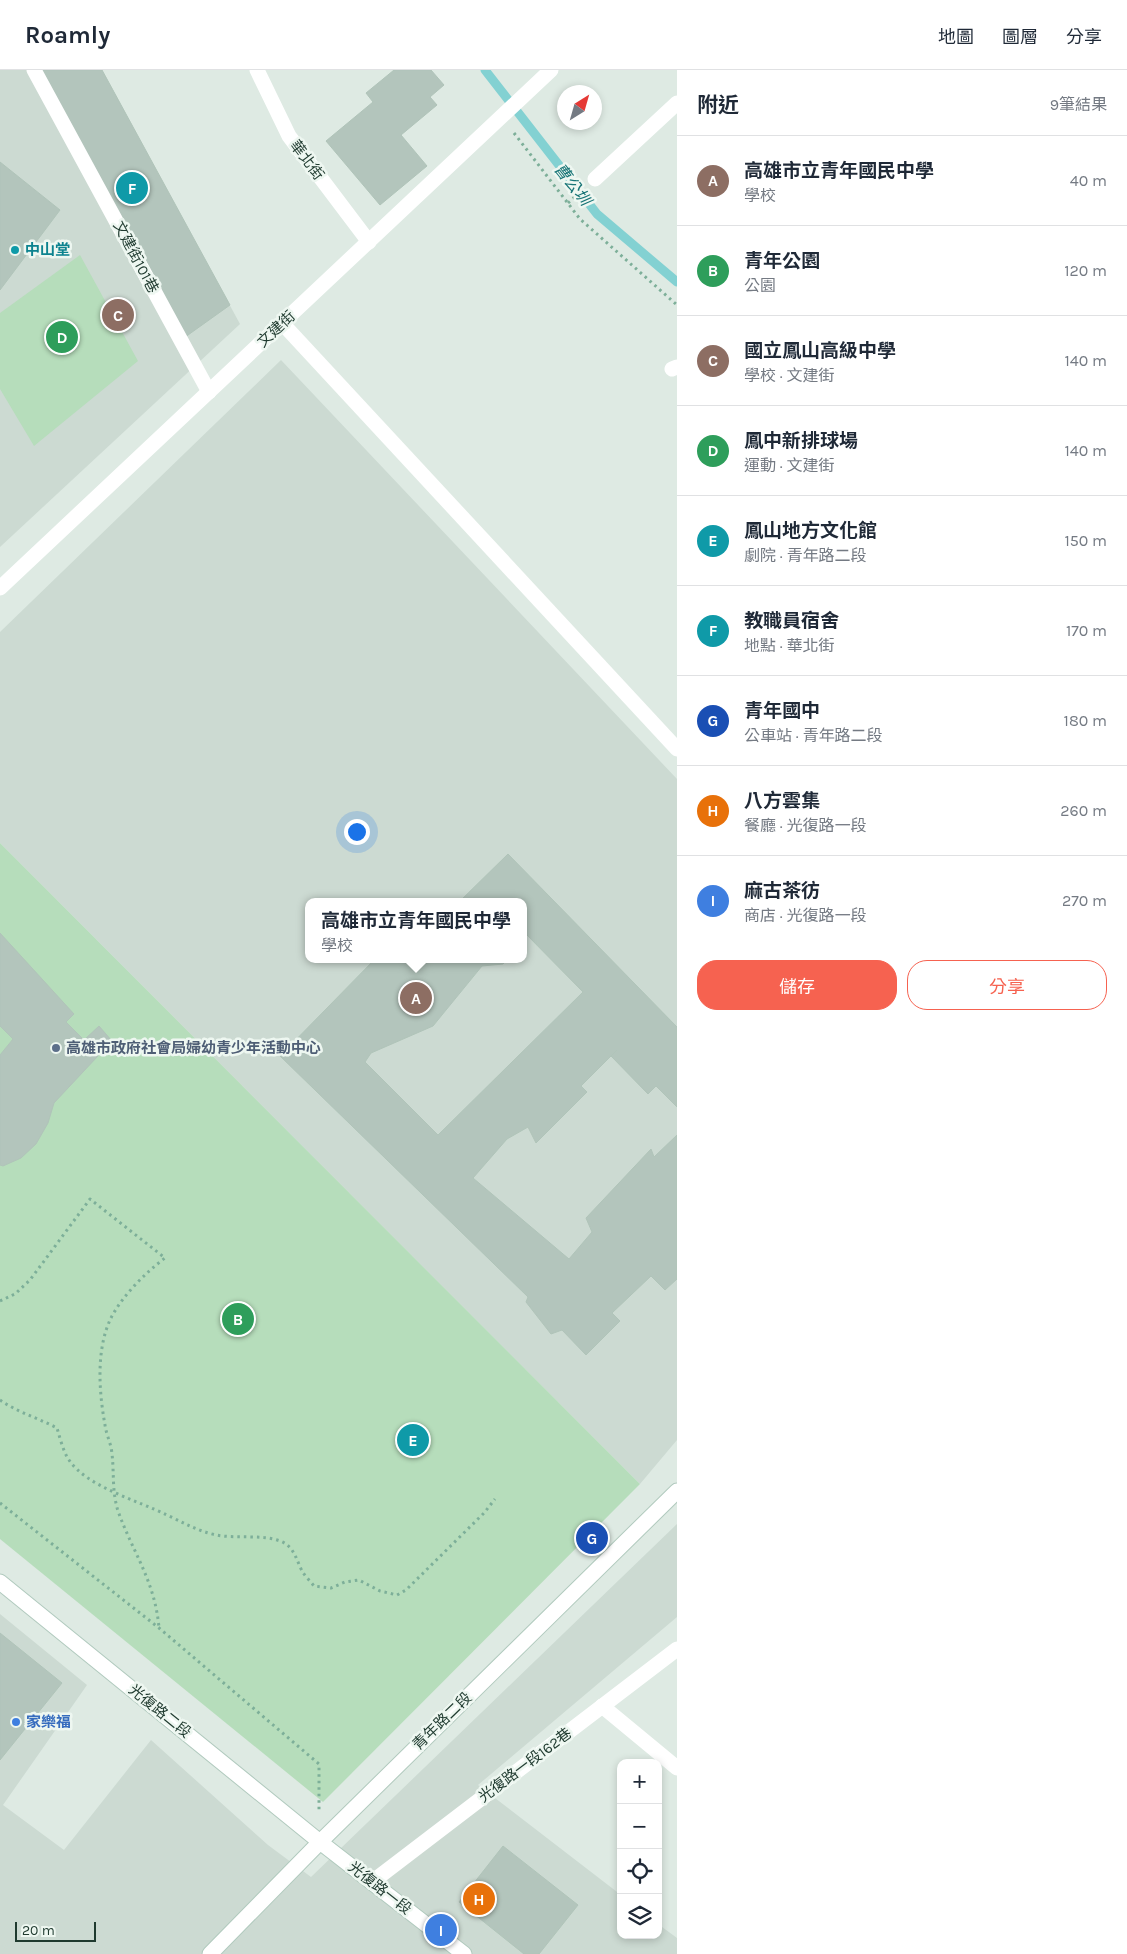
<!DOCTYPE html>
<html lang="zh-TW">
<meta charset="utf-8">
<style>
body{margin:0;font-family:Karla,"Noto Sans TC",sans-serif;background:#f2f2f3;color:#1f2937}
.controls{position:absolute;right:15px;bottom:15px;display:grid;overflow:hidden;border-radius:10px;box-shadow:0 2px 8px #0003}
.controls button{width:45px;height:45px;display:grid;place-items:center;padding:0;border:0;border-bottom:1px solid #e0e1e3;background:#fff;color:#1f2937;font:25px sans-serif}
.compass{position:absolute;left:557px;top:15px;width:45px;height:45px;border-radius:50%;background:#fff;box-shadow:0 2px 8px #0003;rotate:37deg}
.scale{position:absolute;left:15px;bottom:12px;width:81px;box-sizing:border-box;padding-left:5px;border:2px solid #1f3a2f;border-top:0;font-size:14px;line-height:18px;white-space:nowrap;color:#1f3a2f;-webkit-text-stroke:4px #eef7f1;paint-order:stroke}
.you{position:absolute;left:356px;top:761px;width:18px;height:18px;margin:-12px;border:4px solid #fff;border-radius:50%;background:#1a73e8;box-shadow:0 0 0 8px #1a73e833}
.badge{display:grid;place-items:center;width:32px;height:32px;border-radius:50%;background:#f66250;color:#fff;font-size:16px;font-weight:700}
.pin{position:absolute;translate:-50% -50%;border:2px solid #fff;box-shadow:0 1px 5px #0006}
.popup{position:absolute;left:305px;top:828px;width:222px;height:65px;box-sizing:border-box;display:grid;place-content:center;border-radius:10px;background:#fff;filter:drop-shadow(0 1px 4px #0005);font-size:16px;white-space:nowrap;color:#747a83}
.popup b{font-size:19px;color:#1f2937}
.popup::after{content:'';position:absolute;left:50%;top:100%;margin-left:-10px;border:10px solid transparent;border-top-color:#fff}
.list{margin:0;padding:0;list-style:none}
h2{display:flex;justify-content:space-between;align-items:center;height:65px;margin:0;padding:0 20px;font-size:21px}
h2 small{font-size:16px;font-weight:400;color:#747a83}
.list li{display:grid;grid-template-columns:32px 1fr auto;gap:15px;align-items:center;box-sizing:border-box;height:90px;padding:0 20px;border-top:1px solid #e0e1e3}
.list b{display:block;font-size:19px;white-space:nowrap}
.list p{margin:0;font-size:16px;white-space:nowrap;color:#747a83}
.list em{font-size:16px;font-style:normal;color:#747a83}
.actions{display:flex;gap:10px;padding:15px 20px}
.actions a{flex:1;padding:11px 0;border:1px solid #f66250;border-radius:20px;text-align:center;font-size:18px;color:#f66250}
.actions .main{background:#f66250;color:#fff}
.icon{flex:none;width:28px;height:28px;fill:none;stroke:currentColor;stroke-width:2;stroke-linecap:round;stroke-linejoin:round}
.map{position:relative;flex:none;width:677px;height:1884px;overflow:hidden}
header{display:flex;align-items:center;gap:30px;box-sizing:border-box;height:70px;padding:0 25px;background:#fff;border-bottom:1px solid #e0e1e3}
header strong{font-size:24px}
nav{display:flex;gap:28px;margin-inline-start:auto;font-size:18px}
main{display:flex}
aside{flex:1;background:#fff}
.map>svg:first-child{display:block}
.built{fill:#ccdad2;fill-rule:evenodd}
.green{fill:#b6ddbb}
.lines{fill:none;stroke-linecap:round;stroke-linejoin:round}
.stream{stroke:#83d1d2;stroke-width:9}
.building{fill:#b3c5bc;stroke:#b0c4b9}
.secondary-casing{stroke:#b1cabe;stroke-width:17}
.path{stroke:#7daf99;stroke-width:3;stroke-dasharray:2.5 4;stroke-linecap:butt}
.lane{stroke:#fff;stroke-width:15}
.street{stroke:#fff;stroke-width:15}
.secondary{stroke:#fff;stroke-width:15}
.culture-dot{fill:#0f9aa8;stroke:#eef7f1;stroke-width:2}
.service-dot{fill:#5c6f8a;stroke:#eef7f1;stroke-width:2}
.shop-dot{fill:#3f7fe0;stroke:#eef7f1;stroke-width:2}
.labels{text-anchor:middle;stroke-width:5;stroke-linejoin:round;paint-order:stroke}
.street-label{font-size:15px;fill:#1f3a2f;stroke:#eef7f1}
.culture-label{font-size:15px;font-weight:bold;fill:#0d838f;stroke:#eef7f1;text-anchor:start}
.service-label{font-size:15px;font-weight:bold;fill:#4e5e75;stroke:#eef7f1;text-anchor:start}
.shop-label{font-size:15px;font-weight:bold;fill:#366cbe;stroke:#eef7f1;text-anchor:start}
.water-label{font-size:16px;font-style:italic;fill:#187577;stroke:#eef7f1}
</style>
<header>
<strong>Roamly</strong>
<nav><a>地圖</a><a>圖層</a><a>分享</a></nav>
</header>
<main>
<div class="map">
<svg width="677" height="1884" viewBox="0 0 677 1884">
<rect width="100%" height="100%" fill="#deeae3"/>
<g class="built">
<path d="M 0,0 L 102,0 L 240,254 L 0,477 Z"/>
<path d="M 281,290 L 677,709 L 677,1370 L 640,1414 L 0,773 L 0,562 ZM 308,832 L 524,832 L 524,889 L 308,889 Z"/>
<path d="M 677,1454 L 677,1547 L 478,1715 L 621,1825 L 621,1865 L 658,1865 L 658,1854 L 677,1868 L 677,1884 L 0,1884 L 0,1544 L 87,1615 L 3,1735 L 64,1780 L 151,1670 L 268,1775 L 311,1807 Z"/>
</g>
<g class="green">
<path d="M 80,185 L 138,291 L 34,376 L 0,319 L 0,243 Z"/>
<path d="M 0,773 L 640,1414 L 323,1732 L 0,1469 Z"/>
</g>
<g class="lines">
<path class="stream" d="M 485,0 L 597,144 L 677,212"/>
</g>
<g class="building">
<path d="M 35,0 L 102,0 L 230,235 L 181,270 Z"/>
<path d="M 394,0 L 431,0 L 444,15 L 430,27 L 437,35 L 401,65 L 427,96 L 380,135 L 326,71 L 373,32 L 366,23 Z"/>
<path d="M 0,92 L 60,140 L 0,220 Z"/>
<path d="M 508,784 L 677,957 L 677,1037 L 656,1016 L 648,1024 L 611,986 L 617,980 L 581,1016 L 587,1022 L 536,1073 L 528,1057 L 507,1069 L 473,1108 L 569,1189 L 592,1162 L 586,1148 L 651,1079 L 654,1087 L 677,1065 L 677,1209 L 665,1220 L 651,1206 L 612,1243 L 620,1251 L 586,1285 L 562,1260 L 551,1264 L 526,1232 L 528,1227 L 280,986 L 375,889 L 508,889 L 503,894 L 482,896 L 433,956 L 371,983 L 365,992 L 438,1065 L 583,922 L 524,862 L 524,832 L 459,832 Z"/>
<path d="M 0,863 L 74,944 L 66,952 L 84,970 L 99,956 L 112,971 L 54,1033 L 48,1053 L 36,1074 L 21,1088 L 3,1096 L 0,1095 L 0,985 L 13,969 L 0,956 Z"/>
<path d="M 0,1563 L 62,1613 L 0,1690 Z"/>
<path d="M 503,1776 L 578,1835 L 539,1884 L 524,1884 L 459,1832 Z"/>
</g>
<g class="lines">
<defs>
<g id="secondary">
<path d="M 0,1512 L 320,1772 L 464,1884"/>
<path d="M 210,1884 L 320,1772 L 677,1421"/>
</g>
</defs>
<use href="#secondary" class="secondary-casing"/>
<g class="path">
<path d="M 514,63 L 580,149 L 677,235"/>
<path d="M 568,133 L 580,122"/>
<path d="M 0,1231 L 15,1224 L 30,1210 L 90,1129 L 165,1188 C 145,1203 121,1227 110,1250 C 96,1281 99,1322 105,1355 C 106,1362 109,1370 111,1377 C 115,1400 111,1418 118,1441 C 133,1483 155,1511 159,1558"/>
<path d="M 0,1330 C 17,1342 38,1348 57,1358 C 60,1368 63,1381 69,1390 C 87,1417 139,1431 167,1445 C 184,1453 198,1461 216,1465 C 237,1469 261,1464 280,1471 C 294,1476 296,1489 302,1501 C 305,1506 310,1511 314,1516 L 331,1518 L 345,1512 L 359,1510 L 380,1521 L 397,1525 L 406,1520 L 484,1443 L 495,1429"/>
<path d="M 0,1433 L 159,1558 L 319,1694 L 319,1743"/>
</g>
<g class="lane">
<path d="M 34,0 L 209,322"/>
<path d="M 595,109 L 677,33"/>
<path d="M 672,299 L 677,297"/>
</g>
<g class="street">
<path d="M 257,0 L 289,66 L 369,172"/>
<path d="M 282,253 L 677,679"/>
<path d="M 0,518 L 551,0"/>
<path d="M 602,1636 L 677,1698"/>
<path d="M 372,1812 L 677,1579"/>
</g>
<use href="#secondary" class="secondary"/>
</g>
<circle class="culture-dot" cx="15" cy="180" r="5"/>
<circle class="service-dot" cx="56" cy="978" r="5"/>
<circle class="shop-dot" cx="16" cy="1652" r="5"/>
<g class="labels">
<g class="street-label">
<text transform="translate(307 90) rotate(53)" y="5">華北街</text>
<text transform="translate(136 187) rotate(62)" y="5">文建街101巷</text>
<text transform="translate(276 259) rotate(-43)" y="5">文建街</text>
<text transform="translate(160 1641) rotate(39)" y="5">光復路二段</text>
<text transform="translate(442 1651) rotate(-44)" y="5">青年路二段</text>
<text transform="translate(525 1695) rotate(-37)" y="5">光復路一段162巷</text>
<text transform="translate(380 1818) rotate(38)" y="5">光復路一段</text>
</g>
<g class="culture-label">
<text x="25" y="185">中山堂</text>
</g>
<g class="service-label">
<text x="66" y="983">高雄市政府社會局婦幼青少年活動中心</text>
</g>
<g class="shop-label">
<text x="26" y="1657">家樂福</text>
</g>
<g class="water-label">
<text transform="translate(573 114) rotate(52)" y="6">曹公圳</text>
</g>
</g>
</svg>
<div class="controls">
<button>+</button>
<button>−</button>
<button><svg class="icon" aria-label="locate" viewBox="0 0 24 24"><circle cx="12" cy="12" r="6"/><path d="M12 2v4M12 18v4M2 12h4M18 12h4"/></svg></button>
<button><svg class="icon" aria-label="layers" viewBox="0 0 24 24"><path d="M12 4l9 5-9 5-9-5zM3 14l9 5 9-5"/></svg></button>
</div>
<svg class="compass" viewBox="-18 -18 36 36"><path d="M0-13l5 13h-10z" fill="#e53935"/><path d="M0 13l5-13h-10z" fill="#747a83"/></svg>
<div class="scale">20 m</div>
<div class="you"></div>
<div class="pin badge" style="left:416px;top:928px;background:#8d6e63">A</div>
<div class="popup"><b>高雄市立青年國民中學</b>學校</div>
<div class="pin badge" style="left:238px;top:1249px;background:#2e9e5b">B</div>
<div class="pin badge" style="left:118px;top:245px;background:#8d6e63">C</div>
<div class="pin badge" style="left:62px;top:267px;background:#2e9e5b">D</div>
<div class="pin badge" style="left:413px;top:1370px;background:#0f9aa8">E</div>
<div class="pin badge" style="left:132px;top:118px;background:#0f9aa8">F</div>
<div class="pin badge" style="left:592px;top:1468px;background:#1a4fb4">G</div>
<div class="pin badge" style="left:479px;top:1829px;background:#e8710a">H</div>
<div class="pin badge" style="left:441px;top:1860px;background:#3f7fe0">I</div>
</div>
<aside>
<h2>附近<small>9筆結果</small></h2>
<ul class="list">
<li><span class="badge" style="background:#8d6e63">A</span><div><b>高雄市立青年國民中學</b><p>學校</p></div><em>40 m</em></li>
<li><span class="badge" style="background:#2e9e5b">B</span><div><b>青年公園</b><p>公園</p></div><em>120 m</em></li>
<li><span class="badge" style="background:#8d6e63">C</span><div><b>國立鳳山高級中學</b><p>學校 · 文建街</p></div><em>140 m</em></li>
<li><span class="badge" style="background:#2e9e5b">D</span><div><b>鳳中新排球場</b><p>運動 · 文建街</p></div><em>140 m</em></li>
<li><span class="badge" style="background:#0f9aa8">E</span><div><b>鳳山地方文化館</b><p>劇院 · 青年路二段</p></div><em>150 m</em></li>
<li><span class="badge" style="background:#0f9aa8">F</span><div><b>教職員宿舍</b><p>地點 · 華北街</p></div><em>170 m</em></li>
<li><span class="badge" style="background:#1a4fb4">G</span><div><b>青年國中</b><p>公車站 · 青年路二段</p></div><em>180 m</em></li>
<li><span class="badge" style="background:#e8710a">H</span><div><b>八方雲集</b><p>餐廳 · 光復路一段</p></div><em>260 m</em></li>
<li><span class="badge" style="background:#3f7fe0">I</span><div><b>麻古茶彷</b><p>商店 · 光復路一段</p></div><em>270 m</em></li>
</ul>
<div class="actions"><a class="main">儲存</a><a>分享</a></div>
</aside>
</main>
